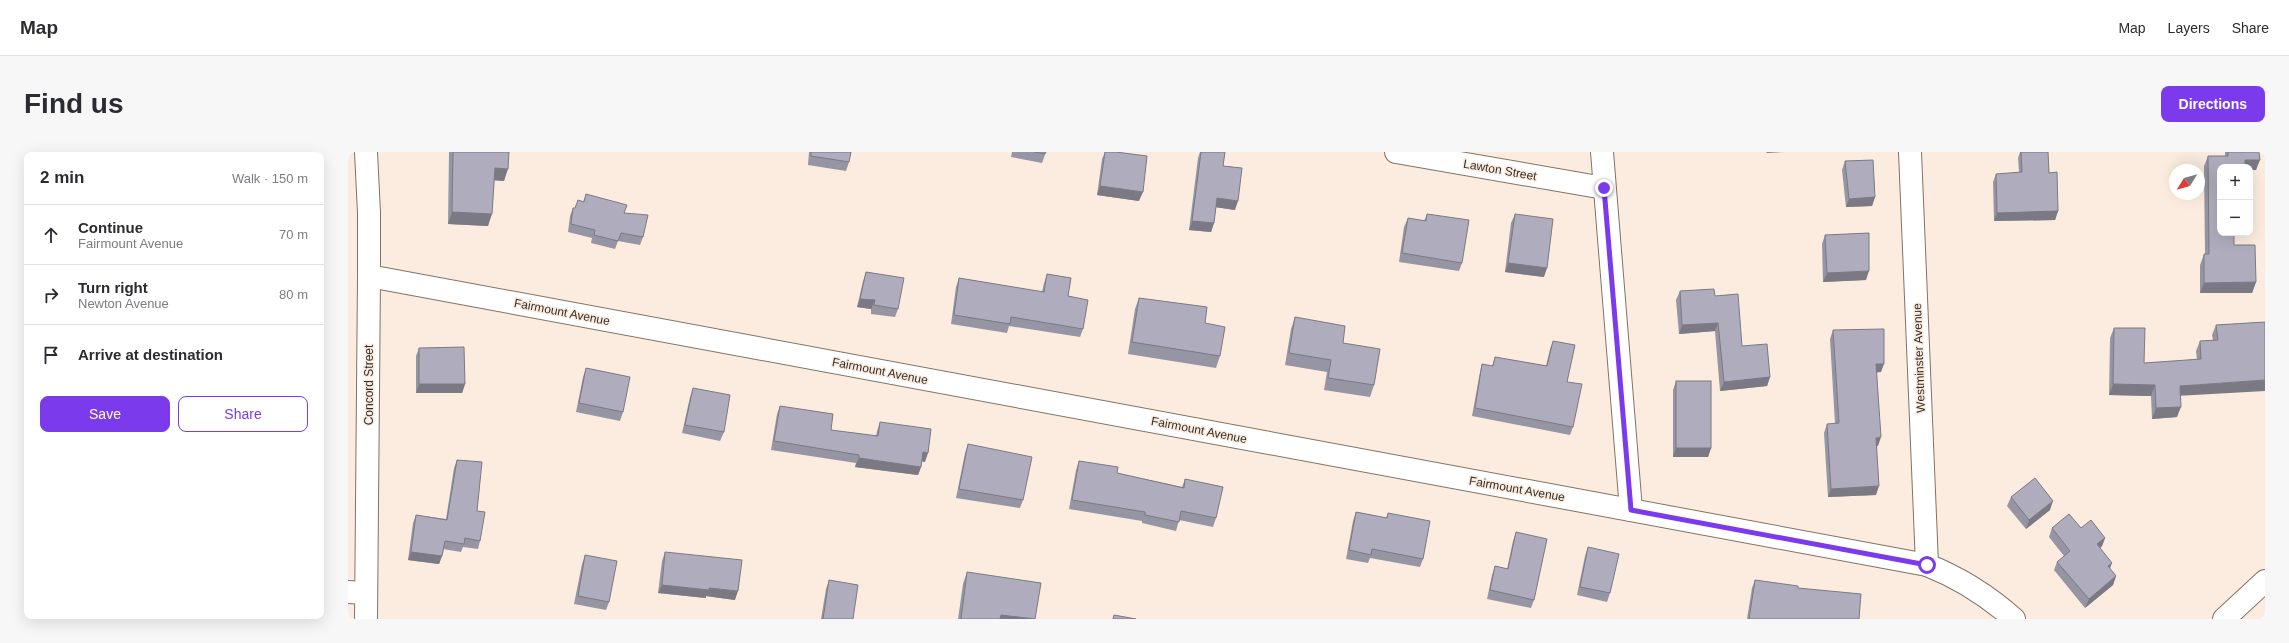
<!DOCTYPE html>
<meta charset="utf-8">
<style>
body{margin:0;font-family:Helvetica,sans-serif;background:#f7f7f7;color:#2b2b33}
.controls{position:absolute;right:12px;top:12px;display:grid;overflow:hidden;border-radius:8px;box-shadow:0 4px 16px #0002}
.controls button{width:36px;height:36px;display:grid;place-items:center;padding:0;border:0;border-bottom:1px solid #e1e1e2;background:#fff;color:#2b2b33;font:20px sans-serif}
.compass{position:absolute;left:1821px;top:12px;width:36px;height:36px;border-radius:50%;background:#fff;box-shadow:0 4px 16px #0002;rotate:233deg}
.stop{position:absolute;width:12px;height:12px;margin:-9px;border:3px solid #7c3aed;border-radius:50%;background:#fff}
.stop.end{background:#7c3aed;border-color:#fff;box-shadow:0 1px 4px #0008}
.list{margin:0;padding:0;list-style:none}
h2{display:flex;justify-content:space-between;align-items:center;height:52px;margin:0;padding:0 16px;font-size:17px}
h2 small{font-size:13px;font-weight:400;color:#7c7c81}
.list li{display:grid;grid-template-columns:26px 1fr auto;gap:12px;align-items:center;box-sizing:border-box;height:60px;padding:0 16px;border-top:1px solid #e1e1e2}
.list b{display:block;font-size:15px;white-space:nowrap}
.list p{margin:0;font-size:13px;white-space:nowrap;color:#7c7c81}
.list em{font-size:13px;font-style:normal;color:#7c7c81}
.actions{display:flex;gap:8px;padding:12px 16px}
.actions a{flex:1;padding:9px 0;border:1px solid #7c3aed;border-radius:8px;text-align:center;font-size:14px;color:#7c3aed}
.actions .main{background:#7c3aed;color:#fff}
.icon{flex:none;width:22px;height:22px;fill:none;stroke:currentColor;stroke-width:2;stroke-linecap:round;stroke-linejoin:round}
.map{position:relative;flex:none;width:1917px;height:467px;overflow:hidden;border-radius:8px}
header{display:flex;align-items:center;gap:24px;box-sizing:border-box;height:56px;padding:0 20px;background:#fff;border-bottom:1px solid #e1e1e2}
header strong{font-size:19px}
nav{display:flex;gap:22px;margin-inline-start:auto;font-size:14px}
.intro{display:flex;align-items:center;justify-content:space-between;box-sizing:border-box;height:96px;padding:0 24px}
h1{margin:0;font-size:28px}
.button{padding:10px 18px;border-radius:8px;background:#7c3aed;color:#fff;font-size:14px;font-weight:700}
main{display:flex;gap:24px;padding:0 24px}
aside{flex:1;background:#fff;border-radius:8px;box-shadow:0 4px 16px #0002}
.map>svg:first-child{display:block}
.lines{fill:none;stroke-linecap:round;stroke-linejoin:round}
.street-casing{stroke:#807367;stroke-width:24}
.secondary-casing{stroke:#807367;stroke-width:24}
.street{stroke:#fff;stroke-width:22}
.secondary{stroke:#fff;stroke-width:22}
.wall{fill:#9695a3}
.shaded-wall{fill:#7a7984}
.building{fill:#afadbd;stroke:#7a7984}
.route{stroke:#7c3aed;stroke-width:5}
.labels{text-anchor:middle;stroke-width:3;stroke-linejoin:round;paint-order:stroke}
.street-label{font-size:12px;fill:#342e29;stroke:#fbecdf}
</style>
<header>
<strong>Map</strong>
<nav><a>Map</a><a>Layers</a><a>Share</a></nav>
</header>
<div class="intro"><h1>Find us</h1><a class="button">Directions</a></div>
<main>
<aside>
<h2>2 min<small>Walk · 150 m</small></h2>
<ul class="list">
<li><svg class="icon" aria-label="ahead" viewBox="0 0 24 24"><path d="M12 20V5M6 11l6-6 6 6"/></svg><div><b>Continue</b><p>Fairmount Avenue</p></div><em>70 m</em></li>
<li><svg class="icon" aria-label="right" viewBox="0 0 24 24"><path d="M7 20v-9h11M14 6l5 5-5 5"/></svg><div><b>Turn right</b><p>Newton Avenue</p></div><em>80 m</em></li>
<li><svg class="icon" aria-label="arrive" viewBox="0 0 24 24"><path d="M6 21V4h12l-3 4 3 4H6"/></svg><div><b>Arrive at destination</b></div></li>
</ul>
<div class="actions"><a class="main">Save</a><a>Share</a></div>
</aside>
<div class="map">
<svg width="1917" height="467" viewBox="0 0 1917 467">
<rect width="100%" height="100%" fill="#fbecdf"/>
<g class="lines">
<defs>
<g id="street">
<path d="M 1048,0 L 1256,36"/>
<path d="M 1254,0 L 1283,358"/>
<path d="M 1562,0 L 1579,413"/>
<path d="M 21,124 L 1579,413 C 1612,426 1640,444 1666,467"/>
<path d="M 0,440 L 17,441"/>
</g>
<g id="secondary">
<path d="M 18,0 L 21,61 L 21,124 L 18,467"/>
<path d="M 1876,467 L 1917,429"/>
</g>
</defs>
<use href="#street" class="street-casing"/>
<use href="#secondary" class="secondary-casing"/>
<use href="#street" class="street"/>
<use href="#secondary" class="secondary"/>
</g>
<g class="wall">
<path d="M 101,0 L 161,0 L 156,29 L 146,28 L 140,74 L 100,72 Z"/>
<path d="M 461,0 L 503,0 L 501,10 L 498,19 L 460,13 Z"/>
<path d="M 664,0 L 698,0 L 694,11 L 663,5 Z"/>
<path d="M 757,0 L 768,0 L 791,49 L 749,43 L 754,7 Z"/>
<path d="M 852,0 L 873,0 L 875,14 L 887,58 L 868,55 L 866,71 L 863,80 L 841,78 L 850,6 Z"/>
<path d="M 1672,0 L 1700,0 L 1701,21 L 1710,59 L 1707,68 L 1646,69 L 1645,30 L 1648,22 L 1671,21 L 1670,6 Z"/>
<path d="M 1877,0 L 1911,0 L 1908,18 L 1902,18 L 1902,15 L 1872,15 L 1886,93 L 1908,130 L 1904,141 L 1852,141 L 1852,113 L 1856,102 L 1857,102 L 1856,14 L 1860,4 L 1877,4 Z"/>
<path d="M 1497,9 L 1527,45 L 1524,54 L 1498,55 L 1494,18 Z"/>
<path d="M 238,42 L 276,61 L 295,85 L 292,93 L 270,89 L 267,97 L 243,91 L 244,86 L 220,80 L 222,64 L 225,56 L 227,56 L 230,48 L 235,50 Z"/>
<path d="M 1079,62 L 1114,111 L 1111,119 L 1051,110 L 1056,75 L 1060,66 L 1076,69 Z"/>
<path d="M 1167,62 L 1196,125 L 1157,120 L 1163,71 Z"/>
<path d="M 1477,83 L 1518,128 L 1475,130 L 1474,92 Z"/>
<path d="M 518,120 L 550,157 L 547,165 L 523,162 L 523,157 L 509,155 L 515,129 Z"/>
<path d="M 699,122 L 720,144 L 735,177 L 732,185 L 661,174 L 659,181 L 603,172 L 608,135 L 611,126 L 694,140 L 696,131 Z"/>
<path d="M 1332,139 L 1367,144 L 1394,194 L 1422,225 L 1419,234 L 1372,239 L 1367,179 L 1331,182 L 1328,148 Z"/>
<path d="M 791,146 L 857,171 L 872,204 L 868,216 L 780,202 L 787,157 Z"/>
<path d="M 947,165 L 995,191 L 1026,233 L 1022,245 L 976,238 L 979,220 L 937,213 L 943,177 Z"/>
<path d="M 1917,170 L 1832,244 L 1829,265 L 1804,267 L 1803,244 L 1761,243 L 1762,186 L 1766,176 L 1796,211 L 1849,208 L 1848,199 L 1852,189 L 1865,188 L 1864,183 L 1868,173 Z"/>
<path d="M 1485,178 L 1533,220 L 1529,220 L 1530,294 L 1529,294 L 1528,343 L 1480,345 L 1476,281 L 1479,272 L 1487,272 L 1482,187 Z"/>
<path d="M 1205,189 L 1219,230 L 1225,275 L 1222,283 L 1124,264 L 1132,220 L 1134,212 L 1144,214 L 1147,205 L 1198,214 L 1202,197 Z"/>
<path d="M 71,196 L 117,232 L 114,241 L 68,241 L 68,204 Z"/>
<path d="M 238,216 L 275,260 L 272,269 L 228,260 L 235,225 Z"/>
<path d="M 1328,229 L 1363,296 L 1360,305 L 1325,305 L 1325,238 Z"/>
<path d="M 345,236 L 376,280 L 372,289 L 334,281 L 342,245 Z"/>
<path d="M 432,254 L 483,278 L 528,284 L 529,279 L 532,270 L 577,310 L 574,309 L 573,315 L 570,323 L 507,315 L 508,311 L 423,298 L 429,262 Z"/>
<path d="M 620,292 L 675,348 L 672,356 L 608,346 L 617,301 Z"/>
<path d="M 109,308 L 129,359 L 132,389 L 130,397 L 115,395 L 113,400 L 95,397 L 94,404 L 91,412 L 60,408 L 65,371 L 68,363 L 98,367 L 106,316 Z"/>
<path d="M 731,309 L 769,321 L 834,335 L 837,327 L 868,366 L 865,375 L 831,368 L 828,379 L 794,371 L 794,369 L 721,357 L 728,318 Z"/>
<path d="M 1663,345 L 1702,358 L 1678,377 L 1659,354 Z"/>
<path d="M 1008,360 L 1038,366 L 1040,361 L 1075,407 L 1072,415 L 1022,406 L 1020,411 L 998,407 L 1005,369 Z"/>
<path d="M 1704,376 L 1733,376 L 1757,386 L 1754,394 L 1752,396 L 1762,417 L 1768,424 L 1765,433 L 1737,456 L 1706,418 L 1709,410 L 1716,404 L 1701,385 Z"/>
<path d="M 1168,380 L 1186,448 L 1183,456 L 1139,447 L 1144,423 L 1147,414 L 1159,417 L 1165,389 Z"/>
<path d="M 1240,395 L 1262,441 L 1259,450 L 1229,443 L 1237,404 Z"/>
<path d="M 317,400 L 387,448 L 358,444 L 358,446 L 310,441 L 314,409 Z"/>
<path d="M 237,403 L 261,450 L 258,458 L 226,452 L 234,412 Z"/>
<path d="M 619,420 L 687,467 L 610,467 L 615,432 Z"/>
<path d="M 481,428 L 505,467 L 473,467 L 478,437 Z"/>
<path d="M 1407,428 L 1450,436 L 1511,467 L 1399,467 L 1404,436 Z"/>
</g>
<g class="shaded-wall">
<path d="M 1419,0 L 1437,0 L 1418,1 Z"/>
<path d="M 1897,8 L 1912,8 L 1908,18 L 1902,18 L 1902,15 L 1894,15 Z"/>
<path d="M 147,16 L 160,17 L 156,29 L 143,28 Z"/>
<path d="M 752,34 L 795,40 L 791,49 L 749,43 Z"/>
<path d="M 1527,45 L 1524,54 L 1498,55 L 1501,47 Z"/>
<path d="M 869,46 L 890,49 L 887,58 L 866,55 Z"/>
<path d="M 1710,59 L 1707,68 L 1646,69 L 1649,61 Z"/>
<path d="M 104,60 L 144,62 L 140,74 L 100,72 Z"/>
<path d="M 844,69 L 866,71 L 863,80 L 841,78 Z"/>
<path d="M 1160,111 L 1199,116 L 1196,125 L 1157,120 Z"/>
<path d="M 1521,119 L 1518,128 L 1475,130 L 1479,121 Z"/>
<path d="M 1908,130 L 1904,141 L 1852,141 L 1856,131 Z"/>
<path d="M 512,147 L 527,148 L 523,157 L 509,155 Z"/>
<path d="M 1370,171 L 1367,179 L 1331,182 L 1334,173 Z"/>
<path d="M 1528,212 L 1536,212 L 1533,220 L 1525,221 Z"/>
<path d="M 1422,225 L 1419,234 L 1372,239 L 1376,230 Z"/>
<path d="M 1917,228 L 1917,239 L 1828,244 L 1832,234 Z"/>
<path d="M 71,232 L 117,232 L 114,241 L 68,241 Z"/>
<path d="M 1765,232 L 1807,233 L 1803,244 L 1761,243 Z"/>
<path d="M 1833,255 L 1829,265 L 1804,267 L 1808,256 Z"/>
<path d="M 1533,285 L 1530,294 L 1525,295 L 1528,286 Z"/>
<path d="M 1328,296 L 1363,296 L 1360,305 L 1325,305 Z"/>
<path d="M 575,300 L 580,301 L 577,310 L 572,309 Z"/>
<path d="M 511,306 L 573,315 L 570,323 L 507,315 Z"/>
<path d="M 1531,334 L 1528,343 L 1480,345 L 1483,337 Z"/>
<path d="M 1705,349 L 1702,358 L 1678,377 L 1681,368 Z"/>
<path d="M 1757,386 L 1754,394 L 1746,401 L 1749,392 Z"/>
<path d="M 63,400 L 94,404 L 91,412 L 60,408 Z"/>
<path d="M 1764,411 L 1761,419 L 1760,414 Z"/>
<path d="M 1768,424 L 1765,433 L 1737,456 L 1741,447 Z"/>
<path d="M 314,433 L 361,436 L 390,439 L 387,448 L 358,444 L 358,446 L 310,441 Z"/>
<path d="M 653,463 L 687,467 L 652,467 Z"/>
</g>
<g class="building">
<path d="M 105,0 L 161,0 L 160,17 L 147,16 L 144,62 L 104,60 Z"/>
<path d="M 463,0 L 503,0 L 501,10 L 463,4 Z"/>
<path d="M 687,0 L 698,0 L 697,2 Z"/>
<path d="M 757,0 L 768,0 L 799,4 L 795,40 L 752,34 Z"/>
<path d="M 853,0 L 877,0 L 875,14 L 894,16 L 890,49 L 869,46 L 866,71 L 844,69 Z"/>
<path d="M 1673,0 L 1700,0 L 1701,21 L 1709,20 L 1710,59 L 1649,61 L 1648,22 L 1674,20 Z"/>
<path d="M 1880,0 L 1911,0 L 1912,8 L 1897,8 L 1897,15 L 1872,15 L 1872,81 L 1886,81 L 1886,93 L 1907,93 L 1908,130 L 1856,131 L 1856,102 L 1861,102 L 1860,4 L 1880,4 Z"/>
<path d="M 1525,8 L 1527,45 L 1501,47 L 1497,9 Z"/>
<path d="M 238,42 L 279,53 L 276,61 L 300,63 L 295,85 L 273,81 L 270,89 L 246,83 L 247,78 L 223,72 L 225,56 L 227,56 L 230,48 L 236,50 Z"/>
<path d="M 1079,62 L 1121,68 L 1114,111 L 1054,101 L 1060,66 L 1078,69 Z"/>
<path d="M 1167,62 L 1205,67 L 1199,116 L 1160,111 Z"/>
<path d="M 1521,81 L 1521,119 L 1479,121 L 1477,83 Z"/>
<path d="M 518,120 L 556,126 L 550,157 L 526,153 L 527,148 L 512,147 Z"/>
<path d="M 699,122 L 723,126 L 720,144 L 740,148 L 735,177 L 663,165 L 662,172 L 606,163 L 611,126 L 696,140 Z"/>
<path d="M 1366,137 L 1367,144 L 1390,142 L 1394,194 L 1419,192 L 1422,225 L 1376,230 L 1370,171 L 1334,173 L 1332,139 Z"/>
<path d="M 791,146 L 859,155 L 857,171 L 877,175 L 872,204 L 784,190 Z"/>
<path d="M 947,165 L 997,174 L 995,191 L 1032,197 L 1026,233 L 980,226 L 983,208 L 941,201 Z"/>
<path d="M 1917,170 L 1917,228 L 1832,234 L 1833,255 L 1808,256 L 1807,233 L 1765,232 L 1766,176 L 1797,176 L 1796,211 L 1853,207 L 1852,189 L 1870,188 L 1868,173 Z"/>
<path d="M 1536,177 L 1536,212 L 1528,212 L 1533,285 L 1528,286 L 1531,334 L 1483,337 L 1479,272 L 1491,271 L 1485,178 Z"/>
<path d="M 1205,189 L 1227,193 L 1219,230 L 1234,232 L 1225,275 L 1127,256 L 1134,212 L 1145,214 L 1147,205 L 1199,214 Z"/>
<path d="M 116,195 L 117,232 L 71,232 L 71,196 Z"/>
<path d="M 238,216 L 282,225 L 275,260 L 231,251 Z"/>
<rect x="1328" y="229" width="35" height="67"/>
<path d="M 345,236 L 382,243 L 376,280 L 337,273 Z"/>
<path d="M 432,254 L 485,262 L 483,278 L 530,284 L 532,270 L 583,277 L 580,301 L 575,300 L 573,315 L 511,306 L 511,303 L 426,289 Z"/>
<path d="M 620,292 L 684,305 L 675,348 L 611,337 Z"/>
<path d="M 109,308 L 134,310 L 129,359 L 137,360 L 132,389 L 117,386 L 116,392 L 97,389 L 94,404 L 63,400 L 68,363 L 99,368 Z"/>
<path d="M 731,309 L 770,315 L 769,321 L 836,336 L 837,327 L 875,335 L 868,366 L 833,359 L 831,370 L 797,363 L 797,360 L 724,348 Z"/>
<path d="M 1687,326 L 1705,349 L 1681,368 L 1663,345 Z"/>
<path d="M 1008,360 L 1039,366 L 1040,361 L 1082,369 L 1075,407 L 1024,397 L 1023,403 L 1001,398 Z"/>
<path d="M 1721,362 L 1733,376 L 1743,368 L 1757,386 L 1749,392 L 1764,411 L 1760,414 L 1768,424 L 1741,447 L 1709,410 L 1722,399 L 1704,376 Z"/>
<path d="M 1168,380 L 1199,387 L 1186,448 L 1142,438 L 1147,414 L 1160,417 Z"/>
<path d="M 1240,395 L 1271,402 L 1262,441 L 1232,435 Z"/>
<path d="M 317,400 L 394,408 L 390,439 L 361,436 L 361,438 L 314,433 Z"/>
<path d="M 237,403 L 269,409 L 261,450 L 230,444 Z"/>
<path d="M 619,420 L 693,431 L 687,467 L 653,463 L 652,467 L 613,467 Z"/>
<path d="M 481,428 L 510,433 L 505,467 L 475,467 Z"/>
<path d="M 1407,428 L 1450,434 L 1450,436 L 1513,442 L 1511,467 L 1401,467 Z"/>
<path d="M 766,463 L 788,467 L 765,467 Z"/>
</g>
<g class="lines">
<path class="route" d="M 1256,36 L 1283,358 L 1579,413"/>
</g>
<g class="labels">
<g class="street-label">
<text transform="translate(1152 18) rotate(10)" y="4">Lawton Street</text>
<text transform="translate(214 160) rotate(11)" y="4">Fairmount Avenue</text>
<text transform="translate(1571 206) rotate(-92)" y="4">Westminster Avenue</text>
<text transform="translate(532 219) rotate(11)" y="4">Fairmount Avenue</text>
<text transform="translate(21 233) rotate(-90)" y="4">Concord Street</text>
<text transform="translate(851 278) rotate(11)" y="4">Fairmount Avenue</text>
<text transform="translate(1169 337) rotate(10)" y="4">Fairmount Avenue</text>
</g>
</g>
</svg>
<div class="controls">
<button>+</button>
<button>−</button>
</div>
<svg class="compass" viewBox="-18 -18 36 36"><path d="M0-13l5 13h-10z" fill="#e53935"/><path d="M0 13l5-13h-10z" fill="#7c7c81"/></svg>
<div class="stop" style="left:1579px;top:413px"></div>
<div class="stop end" style="left:1256px;top:36px"></div>
</div>
</main>
